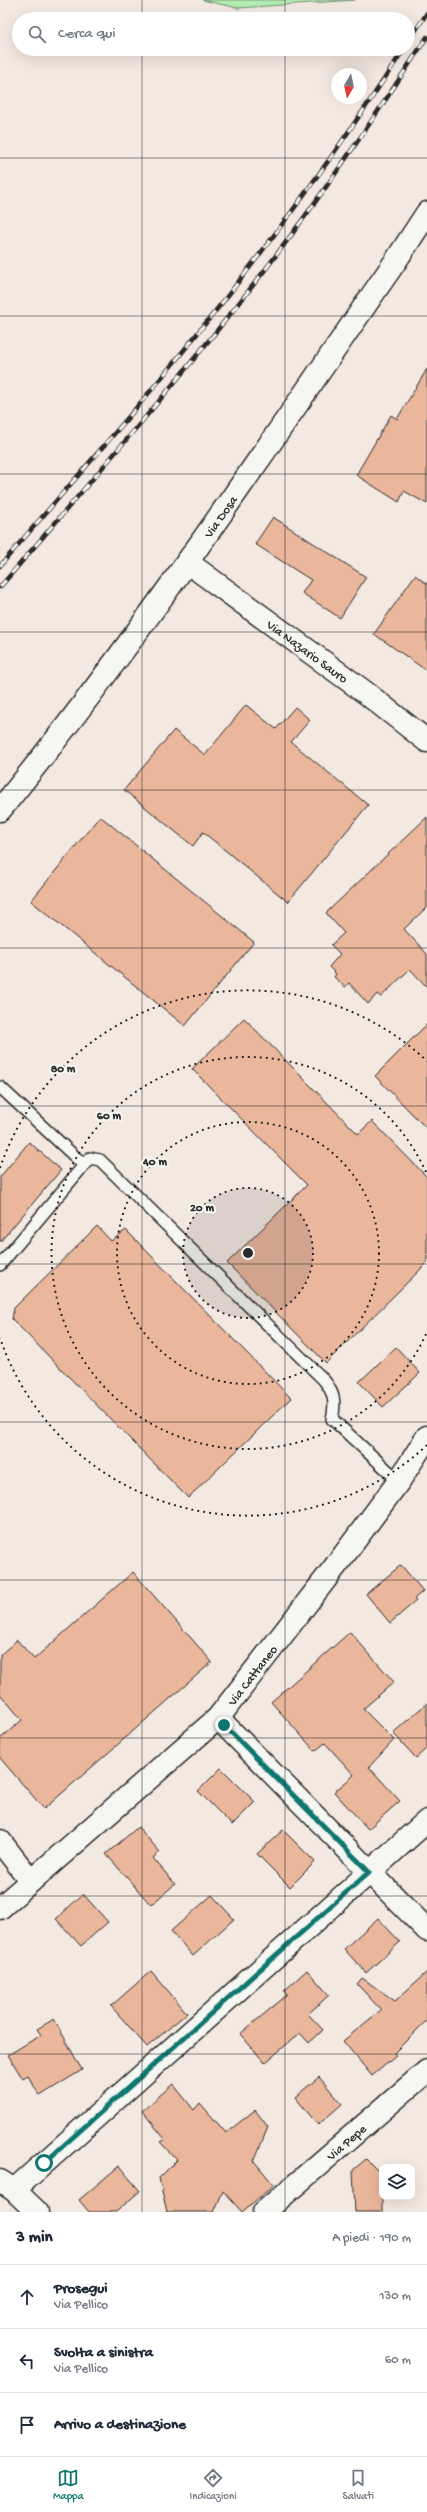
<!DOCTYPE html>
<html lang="it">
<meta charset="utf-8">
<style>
body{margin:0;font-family:"Gochi Hand",sans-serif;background:#f2f2f3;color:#1f2937}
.controls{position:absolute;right:12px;bottom:12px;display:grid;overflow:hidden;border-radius:8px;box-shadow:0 4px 16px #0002}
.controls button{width:36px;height:36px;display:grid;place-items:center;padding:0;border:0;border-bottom:1px solid #e0e1e3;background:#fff;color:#1f2937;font:20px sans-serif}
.compass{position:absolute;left:331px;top:68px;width:36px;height:36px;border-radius:50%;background:#fff;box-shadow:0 4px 16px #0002;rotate:189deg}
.stop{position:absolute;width:12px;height:12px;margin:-9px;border:3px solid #0f766e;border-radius:50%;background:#fff}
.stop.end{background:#0f766e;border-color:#fff;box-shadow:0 1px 4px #0008}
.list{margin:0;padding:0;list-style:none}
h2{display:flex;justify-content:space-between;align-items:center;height:52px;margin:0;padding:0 16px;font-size:17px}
h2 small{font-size:13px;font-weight:400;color:#747a83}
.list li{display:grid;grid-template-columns:26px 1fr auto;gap:12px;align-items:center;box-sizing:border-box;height:64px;padding:0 16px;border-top:1px solid #e0e1e3}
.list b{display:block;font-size:15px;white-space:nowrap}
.list p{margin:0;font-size:13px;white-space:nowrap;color:#747a83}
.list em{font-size:13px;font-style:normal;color:#747a83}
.icon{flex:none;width:22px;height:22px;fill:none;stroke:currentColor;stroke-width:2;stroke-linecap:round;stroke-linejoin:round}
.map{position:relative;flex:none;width:427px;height:2212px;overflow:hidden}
.search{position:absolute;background:#fff;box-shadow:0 4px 16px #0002;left:12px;right:12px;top:12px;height:44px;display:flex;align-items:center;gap:10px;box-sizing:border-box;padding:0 14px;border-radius:22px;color:#747a83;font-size:15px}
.sheet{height:244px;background:#fff}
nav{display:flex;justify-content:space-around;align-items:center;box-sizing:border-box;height:56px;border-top:1px solid #e0e1e3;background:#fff;font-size:11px;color:#747a83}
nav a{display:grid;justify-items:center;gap:2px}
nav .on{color:#0f766e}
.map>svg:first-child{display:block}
.green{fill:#b3efb3;stroke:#6f8d6f}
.building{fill:#eab69c;stroke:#2b2b2b}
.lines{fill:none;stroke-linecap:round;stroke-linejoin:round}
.service-casing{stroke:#2b2b2b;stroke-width:14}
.minor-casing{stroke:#2b2b2b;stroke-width:25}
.tertiary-casing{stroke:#2b2b2b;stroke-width:25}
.service{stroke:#f6f6f2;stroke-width:11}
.minor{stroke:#f6f6f2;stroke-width:22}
.tertiary{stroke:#f6f6f2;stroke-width:22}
.rail-casing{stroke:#2b2b2b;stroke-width:4.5}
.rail{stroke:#f6f6f2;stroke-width:3;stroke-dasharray:9;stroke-linecap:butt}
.route{stroke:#0f766e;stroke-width:5}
.grid{fill:none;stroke:#2b2b2b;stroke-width:1;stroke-opacity:0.55}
.ring{fill:none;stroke:#2b2b2b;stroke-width:2;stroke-dasharray:2 4}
.labels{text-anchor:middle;stroke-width:4;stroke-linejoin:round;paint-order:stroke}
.street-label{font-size:13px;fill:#2b2b2b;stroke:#f6f6f2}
.centre{fill:#2b2b2b;stroke:#f6f6f2;stroke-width:2}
.ring-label{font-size:12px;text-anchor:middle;font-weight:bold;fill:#2b2b2b;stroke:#f6f6f2;stroke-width:4;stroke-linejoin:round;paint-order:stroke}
</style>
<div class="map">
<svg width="427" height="2212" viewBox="0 0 427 2212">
<rect width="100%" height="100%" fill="#f4e9e1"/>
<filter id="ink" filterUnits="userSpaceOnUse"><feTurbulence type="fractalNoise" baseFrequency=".025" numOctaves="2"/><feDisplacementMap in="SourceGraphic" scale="8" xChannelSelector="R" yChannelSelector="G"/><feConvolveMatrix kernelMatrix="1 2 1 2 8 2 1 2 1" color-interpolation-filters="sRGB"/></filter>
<g filter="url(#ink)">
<path class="green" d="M 202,0 L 355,0 L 238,8 Z"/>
<g class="building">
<path d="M 427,369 L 427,504 L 404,491 L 399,502 L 356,475 L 391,415 L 397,419 Z"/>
<path d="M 273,517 L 366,577 L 340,618 L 302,593 L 311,580 L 255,544 Z"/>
<path d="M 415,575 L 427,584 L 427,671 L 374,634 Z"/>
<path d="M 246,705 L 276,729 L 295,707 L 310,720 L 291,742 L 368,805 L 288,902 L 203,832 L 193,846 L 124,790 L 174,730 L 205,755 Z"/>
<path d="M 100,816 L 254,942 L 185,1026 L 31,901 Z"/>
<path d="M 427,817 L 427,907 L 404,929 L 427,954 L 427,987 L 410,969 L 381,997 L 377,994 L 368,1004 L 349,983 L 345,987 L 334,977 L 336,974 L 329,967 L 340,954 L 331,945 L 344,933 L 326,913 Z"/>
<path d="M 244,1018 L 358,1134 L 372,1121 L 427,1177 L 427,1263 L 326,1363 L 227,1263 L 307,1185 L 192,1069 Z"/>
<path d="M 427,1024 L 427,1129 L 375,1076 Z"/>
<path d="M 29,1142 L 61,1170 L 0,1242 L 0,1177 Z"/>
<path d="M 97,1226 L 111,1241 L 126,1230 L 291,1398 L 188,1498 L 12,1319 L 14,1308 Z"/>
<path d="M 396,1347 L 420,1373 L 383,1407 L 359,1382 Z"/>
<path d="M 401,1565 L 423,1591 L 414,1599 L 416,1601 L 390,1623 L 366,1594 Z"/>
<path d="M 133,1572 L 212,1662 L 44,1809 L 0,1758 L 0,1739 L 22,1720 L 0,1694 L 0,1655 L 17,1640 L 34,1659 Z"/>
<path d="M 350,1632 L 394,1682 L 363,1709 L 394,1740 L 369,1767 L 400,1801 L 368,1829 L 334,1792 L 354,1775 L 325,1743 L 315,1751 L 271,1702 Z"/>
<path d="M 427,1703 L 427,1748 L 416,1758 L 393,1733 Z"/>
<path d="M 221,1768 L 255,1802 L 232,1825 L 198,1791 Z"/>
<path d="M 138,1827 L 160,1852 L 153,1858 L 175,1884 L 151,1905 L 106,1854 Z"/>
<path d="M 283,1830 L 315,1862 L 290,1887 L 257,1854 Z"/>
<path d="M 83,1894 L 108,1922 L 81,1946 L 56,1919 Z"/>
<path d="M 212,1895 L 234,1919 L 193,1956 L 171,1931 Z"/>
<path d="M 378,1918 L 400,1942 L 366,1973 L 344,1949 Z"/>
<path d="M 307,1970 L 329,1995 L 308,2014 L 323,2030 L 309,2043 L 300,2033 L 265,2063 L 240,2034 L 287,1995 L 284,1991 Z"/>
<path d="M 151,1971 L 187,2013 L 147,2047 L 111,2006 Z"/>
<path d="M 427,1972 L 427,2020 L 394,2053 L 396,2056 L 372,2076 L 343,2041 L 381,2010 L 357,1984 L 362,1978 L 395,2001 Z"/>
<path d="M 54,2019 L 82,2070 L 40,2096 L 28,2076 L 23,2079 L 8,2055 L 41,2035 L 37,2029 Z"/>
<path d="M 319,2077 L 342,2104 L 318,2125 L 295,2097 Z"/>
<path d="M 173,2084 L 194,2110 L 200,2103 L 226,2133 L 255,2110 L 268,2127 L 254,2161 L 274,2185 L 242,2212 L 223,2191 L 214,2212 L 167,2212 L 159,2178 L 177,2160 L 160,2142 L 165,2139 L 142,2111 Z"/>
<path d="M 366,2159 L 382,2175 L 382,2212 L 355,2212 L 353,2170 Z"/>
<path d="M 119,2166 L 140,2191 L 116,2212 L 89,2212 L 79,2200 Z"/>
</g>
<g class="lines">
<defs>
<g id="service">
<path d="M 0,1087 L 84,1165"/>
<path d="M 0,1265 L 84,1165 L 90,1158 L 100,1160 L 323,1379 C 334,1392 336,1402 332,1419 L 399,1481"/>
</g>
<g id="minor">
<path id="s1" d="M 187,562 L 366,693 L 427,741"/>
<path d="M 218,1718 L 427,1930"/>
<path d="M 0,1841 L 31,1881"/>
<path id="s2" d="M 0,1908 L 218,1718 L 341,1559 L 399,1481 L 427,1437"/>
<path d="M 14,2190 L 427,1821"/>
<path id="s3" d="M 264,2212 L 427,2071"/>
</g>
<g id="tertiary">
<path id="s4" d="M 0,810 C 142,636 267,447 395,262 L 427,213"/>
<path d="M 0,2181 L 14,2190 L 37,2212"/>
</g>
</defs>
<use href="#service" class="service-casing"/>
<use href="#minor" class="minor-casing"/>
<use href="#tertiary" class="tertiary-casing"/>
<use href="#service" class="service"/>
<use href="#minor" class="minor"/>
<use href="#tertiary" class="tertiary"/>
<defs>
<g id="rail">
<path d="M 408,42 L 427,13"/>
<path d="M 0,566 C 61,494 125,424 184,350 C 263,254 336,154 404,49"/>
<path d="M 0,587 C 88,484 178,382 261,275 C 320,199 374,118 427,37"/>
</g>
</defs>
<use href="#rail" class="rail-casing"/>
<use href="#rail" class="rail"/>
</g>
</g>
<g class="lines" filter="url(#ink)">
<path class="route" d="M 44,2163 L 369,1872 L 224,1725"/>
</g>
<path class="grid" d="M 142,0 L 142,19M 285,0 L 285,19M 142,49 L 142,2212M 285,49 L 285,2212M 0,158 L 427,158M 0,316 L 427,316M 0,474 L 427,474M 0,632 L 427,632M 0,790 L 427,790M 0,948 L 427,948M 0,1106 L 427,1106M 0,1264 L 427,1264M 0,1422 L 427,1422M 0,1580 L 427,1580M 0,1738 L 427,1738M 0,1896 L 427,1896M 0,2054 L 427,2054"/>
<circle cx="248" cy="1253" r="65" fill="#2b2b2b" fill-opacity=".12"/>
<g class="ring">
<circle cx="248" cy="1253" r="65"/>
<circle cx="248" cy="1253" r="131"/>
<path d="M426 1334A196 196 0 1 1 426 1172"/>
<path d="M427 1445A262 262 0 0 1 0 1338M0 1168A262 262 0 0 1 427 1061"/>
</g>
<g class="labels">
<g class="street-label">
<text dy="5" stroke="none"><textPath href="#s4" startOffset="367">Via Dosa</textPath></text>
<text dy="5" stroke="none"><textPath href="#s1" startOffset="150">Via Nazario Sauro</textPath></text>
<text dy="5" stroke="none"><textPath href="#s2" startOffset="344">Via Cattaneo</textPath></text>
<text dy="5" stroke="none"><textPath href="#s3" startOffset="108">Via Pepe</textPath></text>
</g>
</g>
<circle cx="248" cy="1253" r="6" class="centre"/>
<g class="ring-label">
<text x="63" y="1072">80 m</text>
<text x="109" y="1119">60 m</text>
<text x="155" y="1165">40 m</text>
<text x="202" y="1211">20 m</text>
</g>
</svg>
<div class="controls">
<button><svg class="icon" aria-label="layers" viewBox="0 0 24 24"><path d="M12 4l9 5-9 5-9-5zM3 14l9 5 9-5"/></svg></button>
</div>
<svg class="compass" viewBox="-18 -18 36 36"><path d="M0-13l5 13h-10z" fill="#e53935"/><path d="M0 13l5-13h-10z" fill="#747a83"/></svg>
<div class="stop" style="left:44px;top:2163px"></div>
<div class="stop end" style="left:224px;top:1725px"></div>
<div class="search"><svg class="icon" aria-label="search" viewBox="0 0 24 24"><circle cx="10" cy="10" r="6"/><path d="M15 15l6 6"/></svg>Cerca qui</div>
</div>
<section class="sheet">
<h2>3 min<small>A piedi · 190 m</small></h2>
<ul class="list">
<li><svg class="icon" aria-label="ahead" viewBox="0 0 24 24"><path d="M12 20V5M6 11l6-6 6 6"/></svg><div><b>Prosegui</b><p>Via Pellico</p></div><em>130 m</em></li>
<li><svg class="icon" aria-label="left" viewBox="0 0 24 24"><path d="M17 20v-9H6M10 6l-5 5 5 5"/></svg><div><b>Svolta a sinistra</b><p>Via Pellico</p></div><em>60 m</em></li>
<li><svg class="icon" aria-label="arrive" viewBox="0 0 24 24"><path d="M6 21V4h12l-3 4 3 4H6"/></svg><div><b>Arrivo a destinazione</b></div></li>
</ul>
</section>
<nav>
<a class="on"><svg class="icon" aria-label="map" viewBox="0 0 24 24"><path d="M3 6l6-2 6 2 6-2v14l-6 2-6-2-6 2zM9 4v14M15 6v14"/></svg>Mappa</a>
<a><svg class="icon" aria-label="directions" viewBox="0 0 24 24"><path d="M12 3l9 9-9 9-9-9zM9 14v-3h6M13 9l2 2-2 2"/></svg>Indicazioni</a>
<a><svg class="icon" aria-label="saved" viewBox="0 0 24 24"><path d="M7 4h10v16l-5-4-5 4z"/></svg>Salvati</a>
</nav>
